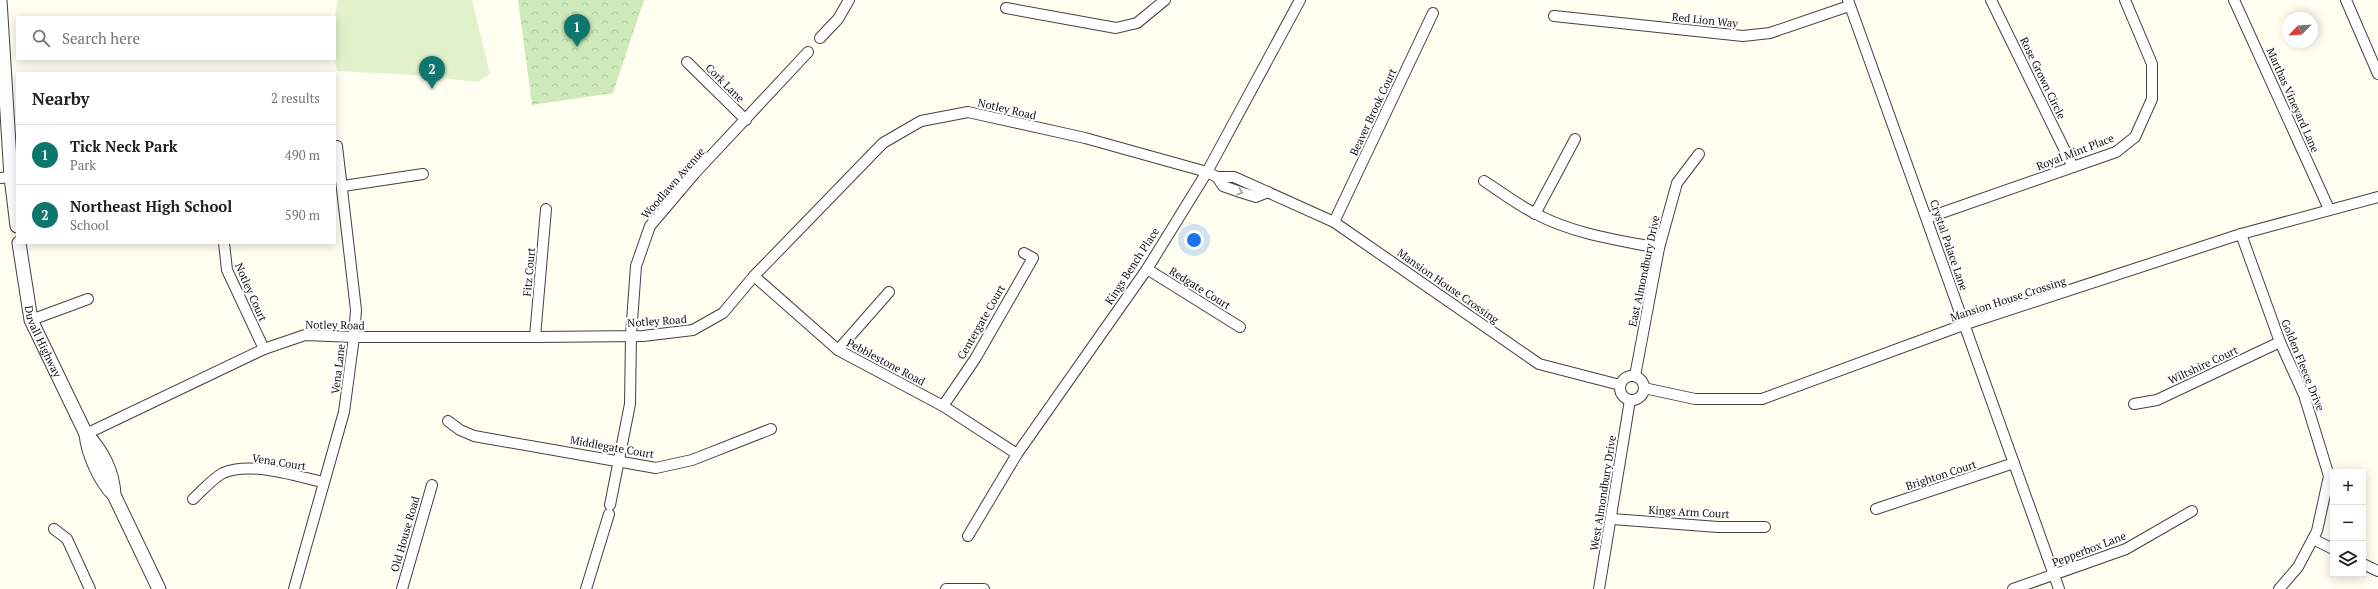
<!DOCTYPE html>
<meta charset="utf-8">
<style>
body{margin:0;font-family:"PT Serif",serif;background:#f2f2f2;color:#202124}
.controls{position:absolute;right:12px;bottom:12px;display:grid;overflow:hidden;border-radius:0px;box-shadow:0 2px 10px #0003}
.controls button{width:36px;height:36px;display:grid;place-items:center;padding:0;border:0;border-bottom:1px solid #e0e0e0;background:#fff;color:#202124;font:20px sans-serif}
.compass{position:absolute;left:2282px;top:12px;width:36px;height:36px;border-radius:50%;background:#fff;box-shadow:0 2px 10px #0003;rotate:245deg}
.you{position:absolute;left:1194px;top:240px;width:14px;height:14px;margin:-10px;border:3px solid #fff;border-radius:50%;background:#1a73e8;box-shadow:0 0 0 6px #1a73e833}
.badge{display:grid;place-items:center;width:26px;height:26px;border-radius:50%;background:#0f766e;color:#fff;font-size:13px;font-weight:700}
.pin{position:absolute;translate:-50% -33px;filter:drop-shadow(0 1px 2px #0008)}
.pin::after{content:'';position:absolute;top:21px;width:14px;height:12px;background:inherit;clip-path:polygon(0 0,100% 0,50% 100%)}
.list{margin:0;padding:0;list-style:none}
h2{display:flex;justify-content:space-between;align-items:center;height:52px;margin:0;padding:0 16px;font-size:17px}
h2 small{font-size:13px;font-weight:400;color:#757577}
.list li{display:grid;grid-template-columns:26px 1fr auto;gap:12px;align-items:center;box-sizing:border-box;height:60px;padding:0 16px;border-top:1px solid #e0e0e0}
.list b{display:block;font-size:15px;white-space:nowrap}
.list p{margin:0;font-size:13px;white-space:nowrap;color:#757577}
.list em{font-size:13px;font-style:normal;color:#757577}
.icon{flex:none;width:22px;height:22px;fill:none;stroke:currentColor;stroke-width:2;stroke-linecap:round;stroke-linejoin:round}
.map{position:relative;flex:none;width:2378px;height:589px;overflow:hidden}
.search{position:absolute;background:#fff;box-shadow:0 2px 10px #0003;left:16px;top:16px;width:320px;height:44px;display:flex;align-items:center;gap:10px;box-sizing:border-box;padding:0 14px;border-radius:0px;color:#757577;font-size:15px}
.panel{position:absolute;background:#fff;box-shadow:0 2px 10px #0003;left:16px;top:72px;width:320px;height:172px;border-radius:0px}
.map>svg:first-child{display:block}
.park{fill:url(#park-crowns)}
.pitch{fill:#e0f1cc}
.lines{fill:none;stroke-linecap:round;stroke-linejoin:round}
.minor-casing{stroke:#424242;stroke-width:12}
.tertiary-casing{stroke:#424242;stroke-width:15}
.minor{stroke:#fff;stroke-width:10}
.tertiary{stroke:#fff;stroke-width:13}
.oneway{stroke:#9f9f9f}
.labels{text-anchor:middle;stroke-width:4;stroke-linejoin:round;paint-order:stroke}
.street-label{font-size:11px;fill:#0f0f0f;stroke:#fff}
</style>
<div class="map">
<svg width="2378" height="589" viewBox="0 0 2378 589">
<defs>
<pattern id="park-crowns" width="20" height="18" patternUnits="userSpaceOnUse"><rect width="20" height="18" fill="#ceeaba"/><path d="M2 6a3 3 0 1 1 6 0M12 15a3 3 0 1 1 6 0" fill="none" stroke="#b0c89f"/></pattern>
</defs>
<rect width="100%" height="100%" fill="#fffef1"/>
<path class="park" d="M 518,0 L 644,0 L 613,93 L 532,105 Z"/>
<path class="pitch" d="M 338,0 L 472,0 L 490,74 L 478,82 L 414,75 L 337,71 C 332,49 333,22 338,0 Z"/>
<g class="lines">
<defs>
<g id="minor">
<path d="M 1848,0 L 2059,589"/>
<path d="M 1991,0 L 2073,167"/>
<path d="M 2234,0 L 2329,209"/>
<path d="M 2346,0 L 2378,74"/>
<path d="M 1006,8 L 1116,28 L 1137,23 L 1165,0"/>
<path d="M 1554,16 L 1743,36 L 1770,33 L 1849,6"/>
<path d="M 820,38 L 838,19 L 849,0"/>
<path d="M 687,62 L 746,120"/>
<path d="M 1217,177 L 1223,186 L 1240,192 L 1256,197 L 1268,192"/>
<path d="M 0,178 L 11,177"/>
<path d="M 1484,181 C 1501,192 1518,205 1536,214 C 1574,234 1617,240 1659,248"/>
<path d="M 343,186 L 423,174"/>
<path d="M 1535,214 L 1575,139"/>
<path d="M 1927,218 L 2116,152 L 2135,137 L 2152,99 L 2152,64 L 2125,0"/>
<path d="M 1334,222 L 1433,13"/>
<path d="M 2241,234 L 2280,342 L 2304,395 L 2329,476 L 2317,531 L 2298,567 L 2279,589"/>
<path d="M 224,243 L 227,270 L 264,349"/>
<path d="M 1147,269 L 1240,327"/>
<path d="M 754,276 L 838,350 L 943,406 L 1017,454"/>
<path d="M 31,320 L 88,299"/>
<path d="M 535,337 L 546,209"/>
<path d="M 838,350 L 889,292"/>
<circle cx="1632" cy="388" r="12"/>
<path d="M 1635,376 L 1659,248 L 1677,183 L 1699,154"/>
<path d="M 1644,388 L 1695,399 L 1762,399 L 1963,325 L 2241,234 L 2378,197"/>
<path d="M 2134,404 L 2157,400 L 2280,342"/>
<path d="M 943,406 L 975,359 L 1033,258 L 1024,253"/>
<path d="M 448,421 L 460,430 L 474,436 L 656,468 L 692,460 L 771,429"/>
<path d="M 86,434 L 264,349 L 305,335 L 354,337 L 535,337 L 643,336 L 693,330 L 723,313 L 754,276 L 883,143 L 921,121 L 968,112 L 1085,138 L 1207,172 L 1217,177 L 1234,177 L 1334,222 L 1539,364 L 1620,385"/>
<path d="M 193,499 C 202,491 213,478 223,473 C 251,461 295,476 323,482"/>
<path d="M 610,505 L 630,404 L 631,335 L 636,266 L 650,226 L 695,173 L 808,52"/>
<path d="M 1876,509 L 2014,463"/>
<path d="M 1612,519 L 1718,527 L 1765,527"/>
<path d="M 54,529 L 67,539 L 90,589"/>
<path d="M 968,536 L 1017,454 L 1147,269 L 1207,172 L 1300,0"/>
<path d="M 2313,539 L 2333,549"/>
<path d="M 2363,564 L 2378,571"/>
<path d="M 294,589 L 344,412 L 354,337 L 356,310 L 337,146"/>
<path d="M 402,589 L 432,485"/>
<path d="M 586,589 L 609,514"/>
<path d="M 946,589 L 984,589"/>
<path d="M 1599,589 L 1630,400"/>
<path d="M 2013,589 L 2126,549 L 2192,511"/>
</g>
<g id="tertiary">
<path d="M 0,0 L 11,177 L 17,226"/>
<path id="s1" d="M 19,243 L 31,320 L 86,434 C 102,450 113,472 114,495"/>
<path d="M 86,434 C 88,454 100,481 114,495 L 159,589"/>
</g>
</defs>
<use href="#minor" class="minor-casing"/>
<use href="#tertiary" class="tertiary-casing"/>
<use href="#minor" class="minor"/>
<use href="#tertiary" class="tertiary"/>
</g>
<defs><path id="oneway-chevron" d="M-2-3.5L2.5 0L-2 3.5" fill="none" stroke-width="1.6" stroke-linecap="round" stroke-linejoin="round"/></defs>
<use class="oneway" href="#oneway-chevron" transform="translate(1240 192) rotate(18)"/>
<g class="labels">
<g class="street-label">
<text transform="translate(1705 20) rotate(6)" y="4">Red Lion Way</text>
<text transform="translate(2043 78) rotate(64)" y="4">Rose Grown Circle</text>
<text transform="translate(725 83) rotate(45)" y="4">Cork Lane</text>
<text transform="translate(2293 100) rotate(66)" y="4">Marthas Vineyard Lane</text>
<text transform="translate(1007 109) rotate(13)" y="4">Notley Road</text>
<text transform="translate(1373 112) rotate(-65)" y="4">Beaver Brook Court</text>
<text transform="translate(2075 152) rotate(-21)" y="4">Royal Mint Place</text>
<text transform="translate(673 183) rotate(-49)" y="4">Woodlawn Avenue</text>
<text transform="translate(1949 245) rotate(71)" y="4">Crystal Palace Lane</text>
<text transform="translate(1132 266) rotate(-57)" y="4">Kings Bench Place</text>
<text transform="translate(1644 271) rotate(-78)" y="4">East Almondbury Drive</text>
<text transform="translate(529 272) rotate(-85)" y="4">Fitz Court</text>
<text transform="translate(1448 286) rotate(35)" y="4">Mansion House Crossing</text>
<text transform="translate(1200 288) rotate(32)" y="4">Redgate Court</text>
<text transform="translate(251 292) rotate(66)" y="4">Notley Court</text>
<text transform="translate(2008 299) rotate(-18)" y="4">Mansion House Crossing</text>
<text transform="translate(657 321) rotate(-4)" y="4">Notley Road</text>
<text transform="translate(981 322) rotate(-60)" y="4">Centergate Court</text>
<text transform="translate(335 325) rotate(1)" y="4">Notley Road</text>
<text dy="4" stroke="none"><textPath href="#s1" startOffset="102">Duvall Highway</textPath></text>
<text transform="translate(886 362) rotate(28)" y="4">Pebblestone Road</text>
<text transform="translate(2203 365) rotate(-25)" y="4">Wiltshire Court</text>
<text transform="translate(2303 365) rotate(68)" y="4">Golden Fleece Drive</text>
<text transform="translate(338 369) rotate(-83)" y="4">Vena Lane</text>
<text transform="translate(612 447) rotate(10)" y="4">Middlegate Court</text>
<text transform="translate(279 462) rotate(9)" y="4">Vena Court</text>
<text transform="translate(1941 475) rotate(-18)" y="4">Brighton Court</text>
<text transform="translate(1603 493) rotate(-81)" y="4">West Almondbury Drive</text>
<text transform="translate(1689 512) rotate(3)" y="4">Kings Arm Court</text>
<text transform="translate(405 534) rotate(-74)" y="4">Old House Road</text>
<text transform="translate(2089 549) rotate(-21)" y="4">Pepperbox Lane</text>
</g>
</g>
</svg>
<div class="controls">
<button>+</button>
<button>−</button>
<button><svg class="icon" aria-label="layers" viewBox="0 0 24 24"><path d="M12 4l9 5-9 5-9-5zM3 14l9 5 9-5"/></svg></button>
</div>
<svg class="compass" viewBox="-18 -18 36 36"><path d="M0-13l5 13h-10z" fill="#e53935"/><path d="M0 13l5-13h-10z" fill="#757577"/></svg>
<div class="you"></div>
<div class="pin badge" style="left:577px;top:47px">1</div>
<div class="pin badge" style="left:432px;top:89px">2</div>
<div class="search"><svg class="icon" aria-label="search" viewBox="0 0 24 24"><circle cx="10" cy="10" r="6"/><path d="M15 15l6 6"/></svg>Search here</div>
<section class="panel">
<h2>Nearby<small>2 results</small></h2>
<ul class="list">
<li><span class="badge">1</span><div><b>Tick Neck Park</b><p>Park</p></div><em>490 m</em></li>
<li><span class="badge">2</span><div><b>Northeast High School</b><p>School</p></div><em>590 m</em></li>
</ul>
</section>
</div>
